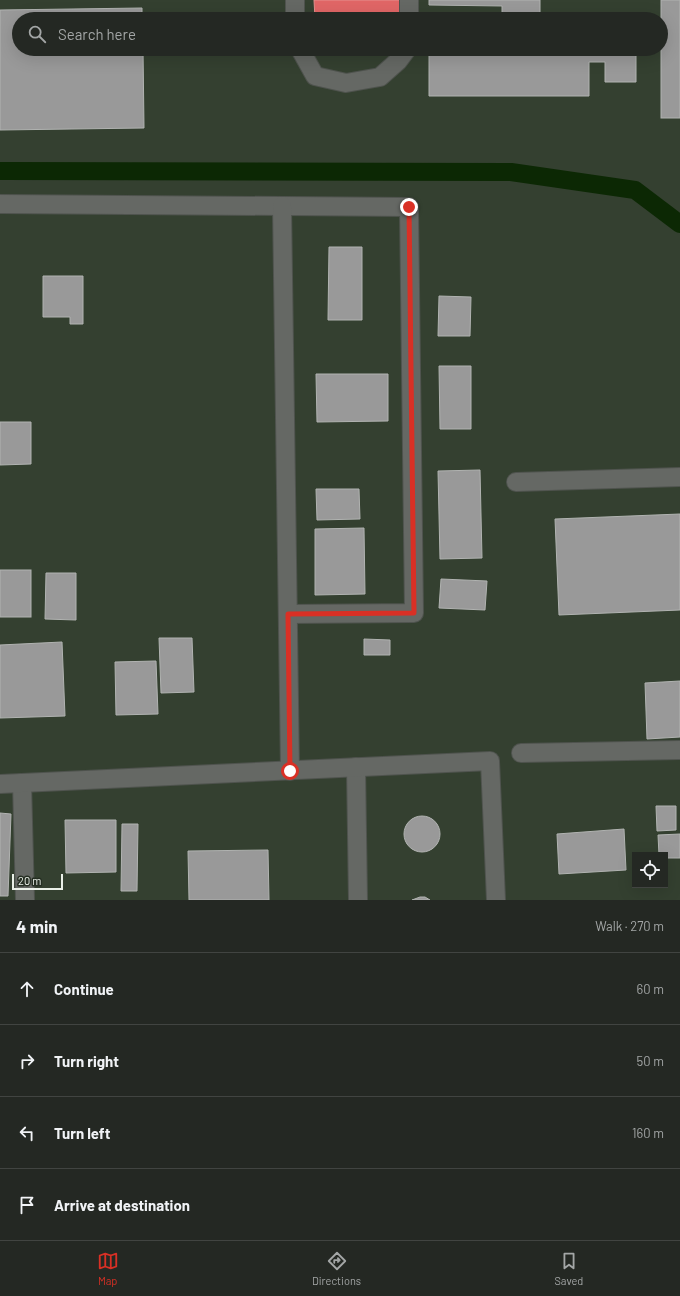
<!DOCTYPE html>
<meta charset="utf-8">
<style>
body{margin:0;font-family:Barlow,sans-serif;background:#303430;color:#f1f3f6}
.controls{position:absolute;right:12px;bottom:12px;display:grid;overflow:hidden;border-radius:0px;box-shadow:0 4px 16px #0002}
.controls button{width:36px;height:36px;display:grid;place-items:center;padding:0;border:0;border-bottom:1px solid #414441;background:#242823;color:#f1f3f6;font:20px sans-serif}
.scale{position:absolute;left:12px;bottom:10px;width:51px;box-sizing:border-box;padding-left:4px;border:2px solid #eaf0e8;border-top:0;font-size:11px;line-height:14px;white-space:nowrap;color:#eaf0e8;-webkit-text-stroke:3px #252e22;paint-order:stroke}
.stop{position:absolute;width:12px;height:12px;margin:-9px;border:3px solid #d93025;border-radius:50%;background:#fff}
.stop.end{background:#d93025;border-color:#fff;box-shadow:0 1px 4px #0008}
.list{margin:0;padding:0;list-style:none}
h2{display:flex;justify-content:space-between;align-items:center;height:52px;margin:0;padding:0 16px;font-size:17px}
h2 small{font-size:13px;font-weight:400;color:#a3a6a6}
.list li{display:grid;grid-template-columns:26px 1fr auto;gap:12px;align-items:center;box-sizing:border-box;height:72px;padding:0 16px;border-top:1px solid #414441}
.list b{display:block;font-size:15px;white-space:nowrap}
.list em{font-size:13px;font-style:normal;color:#a3a6a6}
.icon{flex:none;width:22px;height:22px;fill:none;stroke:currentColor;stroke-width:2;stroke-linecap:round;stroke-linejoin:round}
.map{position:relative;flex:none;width:680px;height:900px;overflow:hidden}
.search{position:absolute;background:#242823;box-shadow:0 4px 16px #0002;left:12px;right:12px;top:12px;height:44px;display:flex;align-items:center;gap:10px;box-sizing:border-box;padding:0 14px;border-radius:22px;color:#a3a6a6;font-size:15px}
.sheet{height:340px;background:#242823}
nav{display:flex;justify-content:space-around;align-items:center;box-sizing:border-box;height:56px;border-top:1px solid #414441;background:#242823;font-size:11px;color:#a3a6a6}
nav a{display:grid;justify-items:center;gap:2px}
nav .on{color:#d93025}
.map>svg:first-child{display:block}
.built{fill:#344030;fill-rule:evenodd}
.shops{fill:#e06666;stroke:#e38f8d}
.industry{fill:#999;stroke:#b1b3b1}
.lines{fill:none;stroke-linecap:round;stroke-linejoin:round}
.canal{stroke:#0c2804;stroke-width:18}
.minor-casing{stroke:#4f534e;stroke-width:20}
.minor{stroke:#656864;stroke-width:18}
.route{stroke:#d93025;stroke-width:5}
</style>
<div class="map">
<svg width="680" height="900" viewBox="0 0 680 900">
<rect width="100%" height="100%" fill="#30352f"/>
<path class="built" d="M 0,0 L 680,0 L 680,900 L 0,900 ZM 19,19 L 661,19 L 661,49 L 19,49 ZM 635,855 L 665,855 L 665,885 L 635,885 Z"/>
<path class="shops" d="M 314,0 L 403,0 L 403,19 L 315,19 Z"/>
<g class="industry">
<path d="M 429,0 L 540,0 L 540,19 L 429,19 L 502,19 L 502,6 L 429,5 Z"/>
<rect x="661" y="0" width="19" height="118"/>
<path d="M 142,8 L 142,19 L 19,19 L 19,49 L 143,49 L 144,128 L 0,130 L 0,10 Z"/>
<path d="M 429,49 L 589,49 L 589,54 L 606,54 L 606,49 L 636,49 L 636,82 L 605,82 L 605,62 L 589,62 L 589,96 L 429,96 Z"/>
<path d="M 329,247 L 362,247 L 362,320 L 328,320 Z"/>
<path d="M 43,276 L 83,276 L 83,324 L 70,324 L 70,317 L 43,317 Z"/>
<path d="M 439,296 L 471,297 L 470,336 L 438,336 Z"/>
<path d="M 439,366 L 471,366 L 471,429 L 440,429 Z"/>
<path d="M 316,374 L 388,374 L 388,421 L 317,422 Z"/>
<path d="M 0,422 L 31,422 L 31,464 L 0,465 Z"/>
<path d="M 480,470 L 482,558 L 440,559 L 438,471 Z"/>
<path d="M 316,489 L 359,489 L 360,519 L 317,520 Z"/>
<path d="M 680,514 L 680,610 L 559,615 L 555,519 Z"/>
<path d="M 364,528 L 365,594 L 315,595 L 315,529 Z"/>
<rect x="0" y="570" width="31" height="47"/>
<path d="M 46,573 L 76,573 L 76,620 L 45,619 Z"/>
<path d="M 441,579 L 487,581 L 485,610 L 439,608 Z"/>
<path d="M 159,638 L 192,638 L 194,692 L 161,693 Z"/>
<path d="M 364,639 L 390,640 L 390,655 L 364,655 Z"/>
<path d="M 62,642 L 65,716 L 0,718 L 0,645 Z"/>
<path d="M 156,661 L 158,714 L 116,715 L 115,662 Z"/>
<path d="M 680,681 L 680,737 L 647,739 L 645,683 Z"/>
<path d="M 656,806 L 676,806 L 676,830 L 657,831 Z"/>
<path d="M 0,813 L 11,814 L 8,896 L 0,896 Z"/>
<circle cx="422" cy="834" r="18"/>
<path d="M 65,820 L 116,820 L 116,872 L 66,873 Z"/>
<path d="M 122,824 L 138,824 L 137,891 L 121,891 Z"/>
<path d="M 624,829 L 626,870 L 559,874 L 557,834 Z"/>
<path d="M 680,834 L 680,858 L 665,858 L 665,855 L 659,855 L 658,835 Z"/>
<path d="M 268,850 L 269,900 L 189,900 L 188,851 Z"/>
<path d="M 420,897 L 425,897 L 430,900 L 412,900 Z"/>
</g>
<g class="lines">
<path class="canal" d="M 0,171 L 511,172 L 635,190 L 680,224"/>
<defs>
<g id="minor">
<path d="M 295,0 L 295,19"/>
<path d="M 409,0 L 409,19"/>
<path d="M 300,49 L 315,76 L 346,83 L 380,77 L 398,61 L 407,49"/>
<path d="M 0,204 L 409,207 L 414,613 L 288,614"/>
<path d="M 282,206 L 290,771"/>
<path d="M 516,482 L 680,477"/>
<path d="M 521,753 L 680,750"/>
<path d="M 356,767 L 358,900"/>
<path d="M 22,783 L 25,900"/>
<path d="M 0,784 L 490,761 L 496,900"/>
</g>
</defs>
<use href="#minor" class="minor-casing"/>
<use href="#minor" class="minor"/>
</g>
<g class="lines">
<path class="route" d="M 290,771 L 288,614 L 414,613 L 409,207"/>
</g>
</svg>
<div class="controls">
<button><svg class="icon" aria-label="locate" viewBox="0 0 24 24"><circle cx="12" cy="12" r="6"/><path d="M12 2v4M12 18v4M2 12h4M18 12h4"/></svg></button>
</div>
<div class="scale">20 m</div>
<div class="stop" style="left:290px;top:771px"></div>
<div class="stop end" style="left:409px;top:207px"></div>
<div class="search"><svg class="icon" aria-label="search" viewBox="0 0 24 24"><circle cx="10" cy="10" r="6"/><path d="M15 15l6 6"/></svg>Search here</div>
</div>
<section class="sheet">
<h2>4 min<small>Walk · 270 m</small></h2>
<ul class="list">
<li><svg class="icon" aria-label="ahead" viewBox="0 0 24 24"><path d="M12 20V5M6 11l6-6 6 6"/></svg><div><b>Continue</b></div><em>60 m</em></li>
<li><svg class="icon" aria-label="right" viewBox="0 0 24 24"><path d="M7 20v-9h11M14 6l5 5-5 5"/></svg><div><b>Turn right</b></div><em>50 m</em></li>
<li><svg class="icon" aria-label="left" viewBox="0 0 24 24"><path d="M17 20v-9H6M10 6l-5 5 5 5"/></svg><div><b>Turn left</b></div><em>160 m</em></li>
<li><svg class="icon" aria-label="arrive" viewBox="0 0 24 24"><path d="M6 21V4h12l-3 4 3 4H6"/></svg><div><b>Arrive at destination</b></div></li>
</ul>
</section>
<nav>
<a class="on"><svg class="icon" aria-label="map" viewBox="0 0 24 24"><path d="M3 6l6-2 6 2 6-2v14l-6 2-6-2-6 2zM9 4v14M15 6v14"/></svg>Map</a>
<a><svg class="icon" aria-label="directions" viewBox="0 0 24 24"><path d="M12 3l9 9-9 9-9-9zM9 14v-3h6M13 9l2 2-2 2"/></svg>Directions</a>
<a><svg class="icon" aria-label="saved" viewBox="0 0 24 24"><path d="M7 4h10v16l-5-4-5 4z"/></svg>Saved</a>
</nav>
